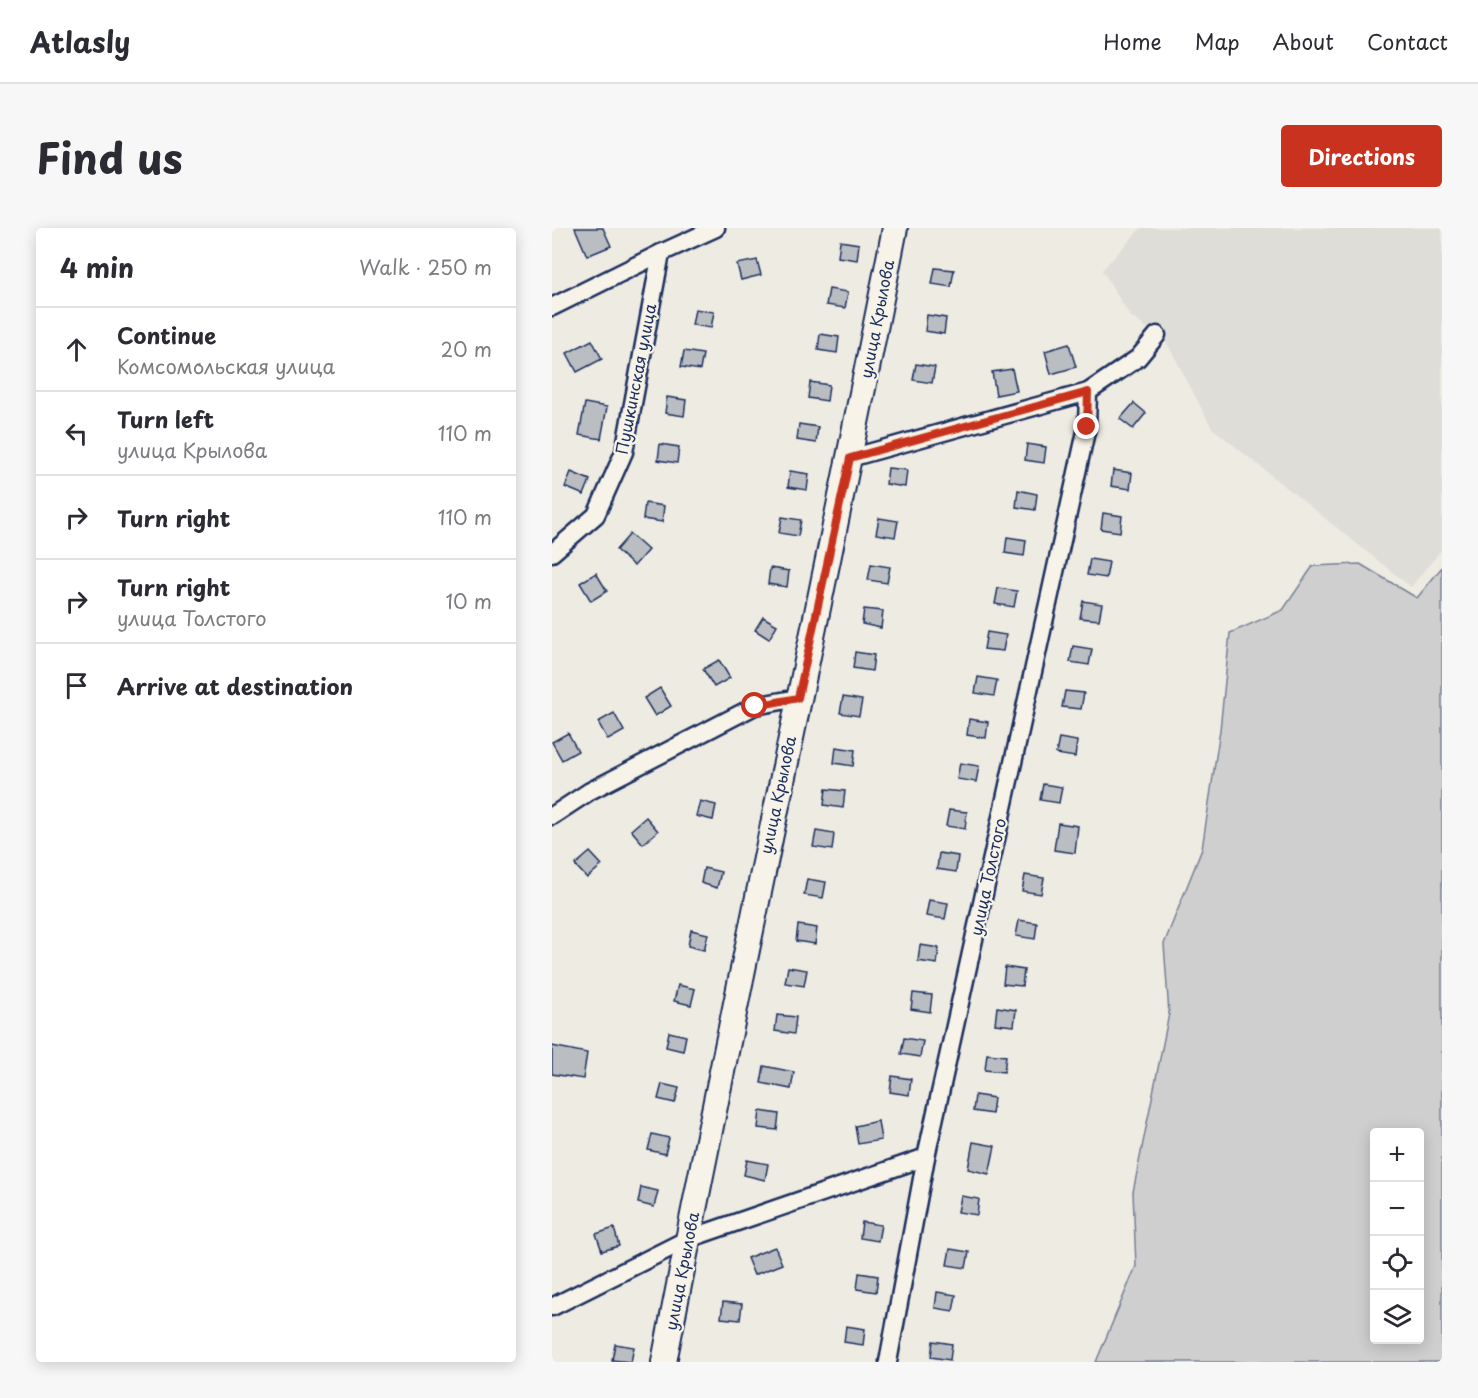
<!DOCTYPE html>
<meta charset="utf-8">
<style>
body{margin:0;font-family:"Playpen Sans",sans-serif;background:#f7f7f7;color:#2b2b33}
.controls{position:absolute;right:18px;bottom:18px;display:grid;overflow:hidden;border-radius:6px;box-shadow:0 3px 15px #0003}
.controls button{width:54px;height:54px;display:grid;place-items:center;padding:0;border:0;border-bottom:2px solid #e1e1e2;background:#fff;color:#2b2b33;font:30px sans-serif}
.stop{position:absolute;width:18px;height:18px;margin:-14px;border:4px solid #c8321e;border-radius:50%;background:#fff}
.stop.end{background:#c8321e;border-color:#fff;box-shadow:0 2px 6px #0008}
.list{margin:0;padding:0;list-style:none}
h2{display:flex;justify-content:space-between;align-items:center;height:78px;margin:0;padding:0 24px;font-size:26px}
h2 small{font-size:20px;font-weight:400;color:#7c7c81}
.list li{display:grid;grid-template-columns:39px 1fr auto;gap:18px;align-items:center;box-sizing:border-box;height:84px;padding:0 24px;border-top:2px solid #e1e1e2}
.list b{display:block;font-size:22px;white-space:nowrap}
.list p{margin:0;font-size:20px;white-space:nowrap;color:#7c7c81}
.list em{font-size:20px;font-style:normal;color:#7c7c81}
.icon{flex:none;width:33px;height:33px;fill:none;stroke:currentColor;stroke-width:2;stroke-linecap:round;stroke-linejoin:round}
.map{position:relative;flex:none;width:890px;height:1134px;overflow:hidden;border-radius:6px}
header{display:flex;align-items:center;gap:36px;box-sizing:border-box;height:84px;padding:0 30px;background:#fff;border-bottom:2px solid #e1e1e2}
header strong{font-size:28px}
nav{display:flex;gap:33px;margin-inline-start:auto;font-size:21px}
.intro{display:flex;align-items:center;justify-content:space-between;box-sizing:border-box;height:144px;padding:0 36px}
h1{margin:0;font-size:42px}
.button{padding:15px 27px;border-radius:6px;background:#c8321e;color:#fff;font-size:21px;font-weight:700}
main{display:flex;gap:36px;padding:0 36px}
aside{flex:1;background:#fff;border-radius:6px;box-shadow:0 3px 15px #0003}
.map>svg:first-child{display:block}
.built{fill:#deddd8}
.green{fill:#cfcfcf;stroke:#757f96;stroke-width:1.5;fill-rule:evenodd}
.building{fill:#babdc2;stroke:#1b2f5e;stroke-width:1.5}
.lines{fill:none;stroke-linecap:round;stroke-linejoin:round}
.street-casing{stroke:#1b2f5e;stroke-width:21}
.secondary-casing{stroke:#1b2f5e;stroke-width:28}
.street{stroke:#f7f3e8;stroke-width:16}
.secondary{stroke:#f7f3e8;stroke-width:24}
.route{stroke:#c8321e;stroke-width:8}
.labels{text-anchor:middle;stroke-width:4.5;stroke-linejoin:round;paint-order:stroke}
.street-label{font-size:16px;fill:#1b2f5e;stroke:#f7f3e8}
</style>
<header>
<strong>Atlasly</strong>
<nav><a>Home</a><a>Map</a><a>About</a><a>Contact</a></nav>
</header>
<div class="intro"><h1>Find us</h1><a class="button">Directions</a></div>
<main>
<aside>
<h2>4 min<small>Walk · 250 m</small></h2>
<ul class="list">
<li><svg class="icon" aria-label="ahead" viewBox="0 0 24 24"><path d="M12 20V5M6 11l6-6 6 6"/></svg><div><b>Continue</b><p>Комсомольская улица</p></div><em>20 m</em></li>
<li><svg class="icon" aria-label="left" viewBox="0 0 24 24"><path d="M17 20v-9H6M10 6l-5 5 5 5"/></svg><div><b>Turn left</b><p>улица Крылова</p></div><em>110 m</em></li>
<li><svg class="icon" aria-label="right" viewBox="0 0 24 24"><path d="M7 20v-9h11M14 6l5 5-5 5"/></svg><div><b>Turn right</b></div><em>110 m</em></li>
<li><svg class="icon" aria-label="right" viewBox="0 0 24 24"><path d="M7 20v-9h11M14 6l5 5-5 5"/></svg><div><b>Turn right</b><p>улица Толстого</p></div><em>10 m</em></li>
<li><svg class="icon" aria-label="arrive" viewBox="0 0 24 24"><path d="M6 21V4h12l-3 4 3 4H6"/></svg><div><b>Arrive at destination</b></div></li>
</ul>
</aside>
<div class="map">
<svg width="890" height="1134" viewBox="0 0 890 1134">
<rect width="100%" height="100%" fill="#eeebe2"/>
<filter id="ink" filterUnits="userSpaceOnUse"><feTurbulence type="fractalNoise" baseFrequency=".0167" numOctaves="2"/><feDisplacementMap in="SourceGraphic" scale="12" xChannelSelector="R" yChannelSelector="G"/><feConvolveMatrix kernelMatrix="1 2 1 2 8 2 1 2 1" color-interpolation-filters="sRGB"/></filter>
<g filter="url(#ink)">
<path class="built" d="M 589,0 L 890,0 L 890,321 L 859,359 L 660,200 L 614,113 L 578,88 L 550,42 Z"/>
<path class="green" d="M 808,336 L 865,370 L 890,339 L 890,1134 L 544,1134 L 584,1038 L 581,964 L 617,786 L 612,716 L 650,621 L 668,502 L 678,405 L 731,382 L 761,338 ZM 822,904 L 868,904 L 868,1112 L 822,1112 Z"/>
<g class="building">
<path d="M 23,0 L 51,0 L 59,18 L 35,28 Z"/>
<path d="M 288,13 L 307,16 L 305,32 L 286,29 Z"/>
<path d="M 205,32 L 209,47 L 189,52 L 185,36 Z"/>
<path d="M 383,40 L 402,42 L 399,59 L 380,56 Z"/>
<path d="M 277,61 L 296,64 L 293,80 L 274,77 Z"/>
<path d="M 143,81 L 162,84 L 159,100 L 140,97 Z"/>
<path d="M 375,87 L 394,90 L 392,106 L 373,103 Z"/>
<path d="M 268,106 L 287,109 L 285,125 L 266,122 Z"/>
<path d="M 40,112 L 50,131 L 25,144 L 15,125 Z"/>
<path d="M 517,116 L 524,139 L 499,146 L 493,123 Z"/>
<path d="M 132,123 L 151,126 L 148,142 L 129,139 Z"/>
<path d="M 364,136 L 383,139 L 380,155 L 361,152 Z"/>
<path d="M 460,141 L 465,163 L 444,167 L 440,144 Z"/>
<path d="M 258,154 L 277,157 L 275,173 L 256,170 Z"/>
<path d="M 115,169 L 134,172 L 132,188 L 113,185 Z"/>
<path d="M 33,175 L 55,179 L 49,211 L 27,207 Z"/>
<path d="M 582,175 L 594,185 L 581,201 L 568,191 Z"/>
<path d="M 247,196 L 266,199 L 264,215 L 245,212 Z"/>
<path d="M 108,216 L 127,219 L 125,235 L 106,232 Z"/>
<path d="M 475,216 L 494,219 L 492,235 L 473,232 Z"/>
<path d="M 336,240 L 355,242 L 353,259 L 334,256 Z"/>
<path d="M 561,242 L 580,245 L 578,261 L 559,258 Z"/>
<path d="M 238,243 L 257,246 L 255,262 L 236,259 Z"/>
<path d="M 19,244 L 38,252 L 32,267 L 13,259 Z"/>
<path d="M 466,262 L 485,266 L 483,282 L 464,279 Z"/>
<path d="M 93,275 L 112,278 L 110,294 L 91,291 Z"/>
<path d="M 551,285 L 570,288 L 568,304 L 549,301 Z"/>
<path d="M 230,289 L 249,292 L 246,308 L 227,305 Z"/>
<path d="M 327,290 L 346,293 L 343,309 L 324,306 Z"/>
<path d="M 78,306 L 96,322 L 82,338 L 64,322 Z"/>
<path d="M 455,309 L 474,312 L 472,328 L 453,325 Z"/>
<path d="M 538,331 L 557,334 L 554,350 L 535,347 Z"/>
<path d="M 319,336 L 338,339 L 335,355 L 316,352 Z"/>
<path d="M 218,340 L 237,343 L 235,359 L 216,356 Z"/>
<path d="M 44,345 L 55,363 L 39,373 L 28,355 Z"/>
<path d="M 446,360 L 465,363 L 462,379 L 443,376 Z"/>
<path d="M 531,373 L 550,376 L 547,392 L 528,390 Z"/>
<path d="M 312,381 L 331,383 L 329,400 L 310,396 Z"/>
<path d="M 211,389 L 225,397 L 217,411 L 203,402 Z"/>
<path d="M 435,404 L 454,407 L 451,423 L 432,421 Z"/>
<path d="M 521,418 L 540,421 L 537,437 L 518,434 Z"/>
<path d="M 303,424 L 322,427 L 320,443 L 301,440 Z"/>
<path d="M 167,432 L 178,450 L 162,459 L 151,441 Z"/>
<path d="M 426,449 L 445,452 L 442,468 L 423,465 Z"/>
<path d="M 108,460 L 119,478 L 103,488 L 92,470 Z"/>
<path d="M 513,463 L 532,465 L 529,481 L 510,479 Z"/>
<path d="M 291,469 L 310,472 L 307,488 L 288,485 Z"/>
<path d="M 62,485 L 72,503 L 56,512 L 46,494 Z"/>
<path d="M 417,491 L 436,494 L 434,510 L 415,507 Z"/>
<path d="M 16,505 L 26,523 L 10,532 L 0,514 Z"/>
<path d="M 507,510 L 525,513 L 523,529 L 504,526 Z"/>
<path d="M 284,519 L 303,522 L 301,538 L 282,535 Z"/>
<path d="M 408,535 L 427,538 L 424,554 L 405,551 Z"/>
<path d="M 491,556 L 510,559 L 507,575 L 488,572 Z"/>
<path d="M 274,561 L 293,563 L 291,580 L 272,577 Z"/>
<path d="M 148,573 L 164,577 L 161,592 L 144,588 Z"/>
<path d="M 397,582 L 415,584 L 413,601 L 394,598 Z"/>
<path d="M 94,589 L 106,603 L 91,616 L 79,602 Z"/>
<path d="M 506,595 L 526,598 L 523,625 L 502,622 Z"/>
<path d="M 264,603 L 282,606 L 280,622 L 261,619 Z"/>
<path d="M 38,624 L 50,637 L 35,650 L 23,637 Z"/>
<path d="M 387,625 L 406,628 L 404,644 L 385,641 Z"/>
<path d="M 152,640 L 169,644 L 165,660 L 149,655 Z"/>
<path d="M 473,647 L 492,650 L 489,666 L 470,663 Z"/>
<path d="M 255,651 L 274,654 L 271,670 L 252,667 Z"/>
<path d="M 377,672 L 396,675 L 393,691 L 374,688 Z"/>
<path d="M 467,692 L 485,695 L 483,711 L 464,708 Z"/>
<path d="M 246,697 L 265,700 L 263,716 L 244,713 Z"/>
<path d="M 139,702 L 156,706 L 152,722 L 136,718 Z"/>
<path d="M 368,717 L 387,720 L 385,736 L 366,733 Z"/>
<path d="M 236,739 L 255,742 L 252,758 L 233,755 Z"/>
<path d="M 453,739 L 472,742 L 470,758 L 451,756 Z"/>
<path d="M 126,757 L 143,761 L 139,777 L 122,773 Z"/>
<path d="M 361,765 L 380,767 L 378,784 L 359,781 Z"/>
<path d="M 445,779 L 464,782 L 462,798 L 443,796 Z"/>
<path d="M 225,787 L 244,789 L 242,806 L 223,803 Z"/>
<path d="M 117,804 L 134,808 L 131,823 L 114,819 Z"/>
<path d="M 352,810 L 371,813 L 368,829 L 349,826 Z"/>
<path d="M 0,818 L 35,825 L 31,851 L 0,846 Z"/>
<path d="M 435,826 L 454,828 L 452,844 L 433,842 Z"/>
<path d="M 212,838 L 242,844 L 239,861 L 209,855 Z"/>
<path d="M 340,848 L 359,851 L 357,867 L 338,864 Z"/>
<path d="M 110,856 L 127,860 L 123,875 L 106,871 Z"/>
<path d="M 423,867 L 442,870 L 440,886 L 421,883 Z"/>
<path d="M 208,883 L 227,886 L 225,902 L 206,900 Z"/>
<path d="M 326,893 L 329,912 L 306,916 L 303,898 Z"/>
<path d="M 100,906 L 117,910 L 113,926 L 96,922 Z"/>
<path d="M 421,914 L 443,918 L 437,946 L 416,941 Z"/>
<path d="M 195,932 L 216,936 L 213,952 L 192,947 Z"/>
<path d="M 89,959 L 106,963 L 102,979 L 86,975 Z"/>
<path d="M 409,968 L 427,971 L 425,987 L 406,984 Z"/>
<path d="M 310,994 L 329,997 L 326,1013 L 308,1010 Z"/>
<path d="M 62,1000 L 67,1018 L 50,1023 L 44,1006 Z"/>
<path d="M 223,1019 L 230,1036 L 202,1047 L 195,1030 Z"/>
<path d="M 398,1021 L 417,1024 L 414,1040 L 395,1037 Z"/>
<path d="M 307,1045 L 326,1048 L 324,1064 L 305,1061 Z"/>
<path d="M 385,1064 L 404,1067 L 401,1083 L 383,1080 Z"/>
<path d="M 171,1074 L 190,1076 L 188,1092 L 169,1090 Z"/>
<path d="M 294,1098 L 313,1101 L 311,1117 L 292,1114 Z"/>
<path d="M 381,1113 L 400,1116 L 398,1132 L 379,1129 Z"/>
<path d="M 63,1116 L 82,1119 L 79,1134 L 60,1132 Z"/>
</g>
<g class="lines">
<defs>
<g id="street">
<path d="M 0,79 L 109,25 L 164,0"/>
<path d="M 298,230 L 536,164 L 586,130 L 605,107"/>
<path d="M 0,325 L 44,287 L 72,224 L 109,25"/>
<path d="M 0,588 L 38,563 L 203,478 L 246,470"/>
<path d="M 0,1079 L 136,1011 L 374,929"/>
<path d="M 336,1134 L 374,929 L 535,199 L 536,164"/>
</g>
<path id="secondary" d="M 112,1134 C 185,755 269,379 343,0"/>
</defs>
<use href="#street" class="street-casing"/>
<use href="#secondary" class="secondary-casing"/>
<use href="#street" class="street"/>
<use href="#secondary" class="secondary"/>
</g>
</g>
<g class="lines" filter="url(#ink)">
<path class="route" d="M 203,478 L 246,470 L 298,230 L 536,164 L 535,199"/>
</g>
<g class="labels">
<g class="street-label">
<text transform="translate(325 91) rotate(-79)" y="6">улица Крылова</text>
<text transform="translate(84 151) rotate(-79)" y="6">Пушкинская улица</text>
<text transform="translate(226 567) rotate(-78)" y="6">улица Крылова</text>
<text transform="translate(436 649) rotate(-78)" y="6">улица Толстого</text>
<text transform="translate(130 1043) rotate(-79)" y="6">улица Крылова</text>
</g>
</g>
</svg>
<div class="controls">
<button>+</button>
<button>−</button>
<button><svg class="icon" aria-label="locate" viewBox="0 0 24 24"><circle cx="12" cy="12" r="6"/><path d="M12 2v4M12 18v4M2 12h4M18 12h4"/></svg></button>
<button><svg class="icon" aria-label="layers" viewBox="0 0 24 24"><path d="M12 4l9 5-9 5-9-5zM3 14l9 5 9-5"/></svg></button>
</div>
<div class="stop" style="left:203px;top:478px"></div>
<div class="stop end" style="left:535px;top:199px"></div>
</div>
</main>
